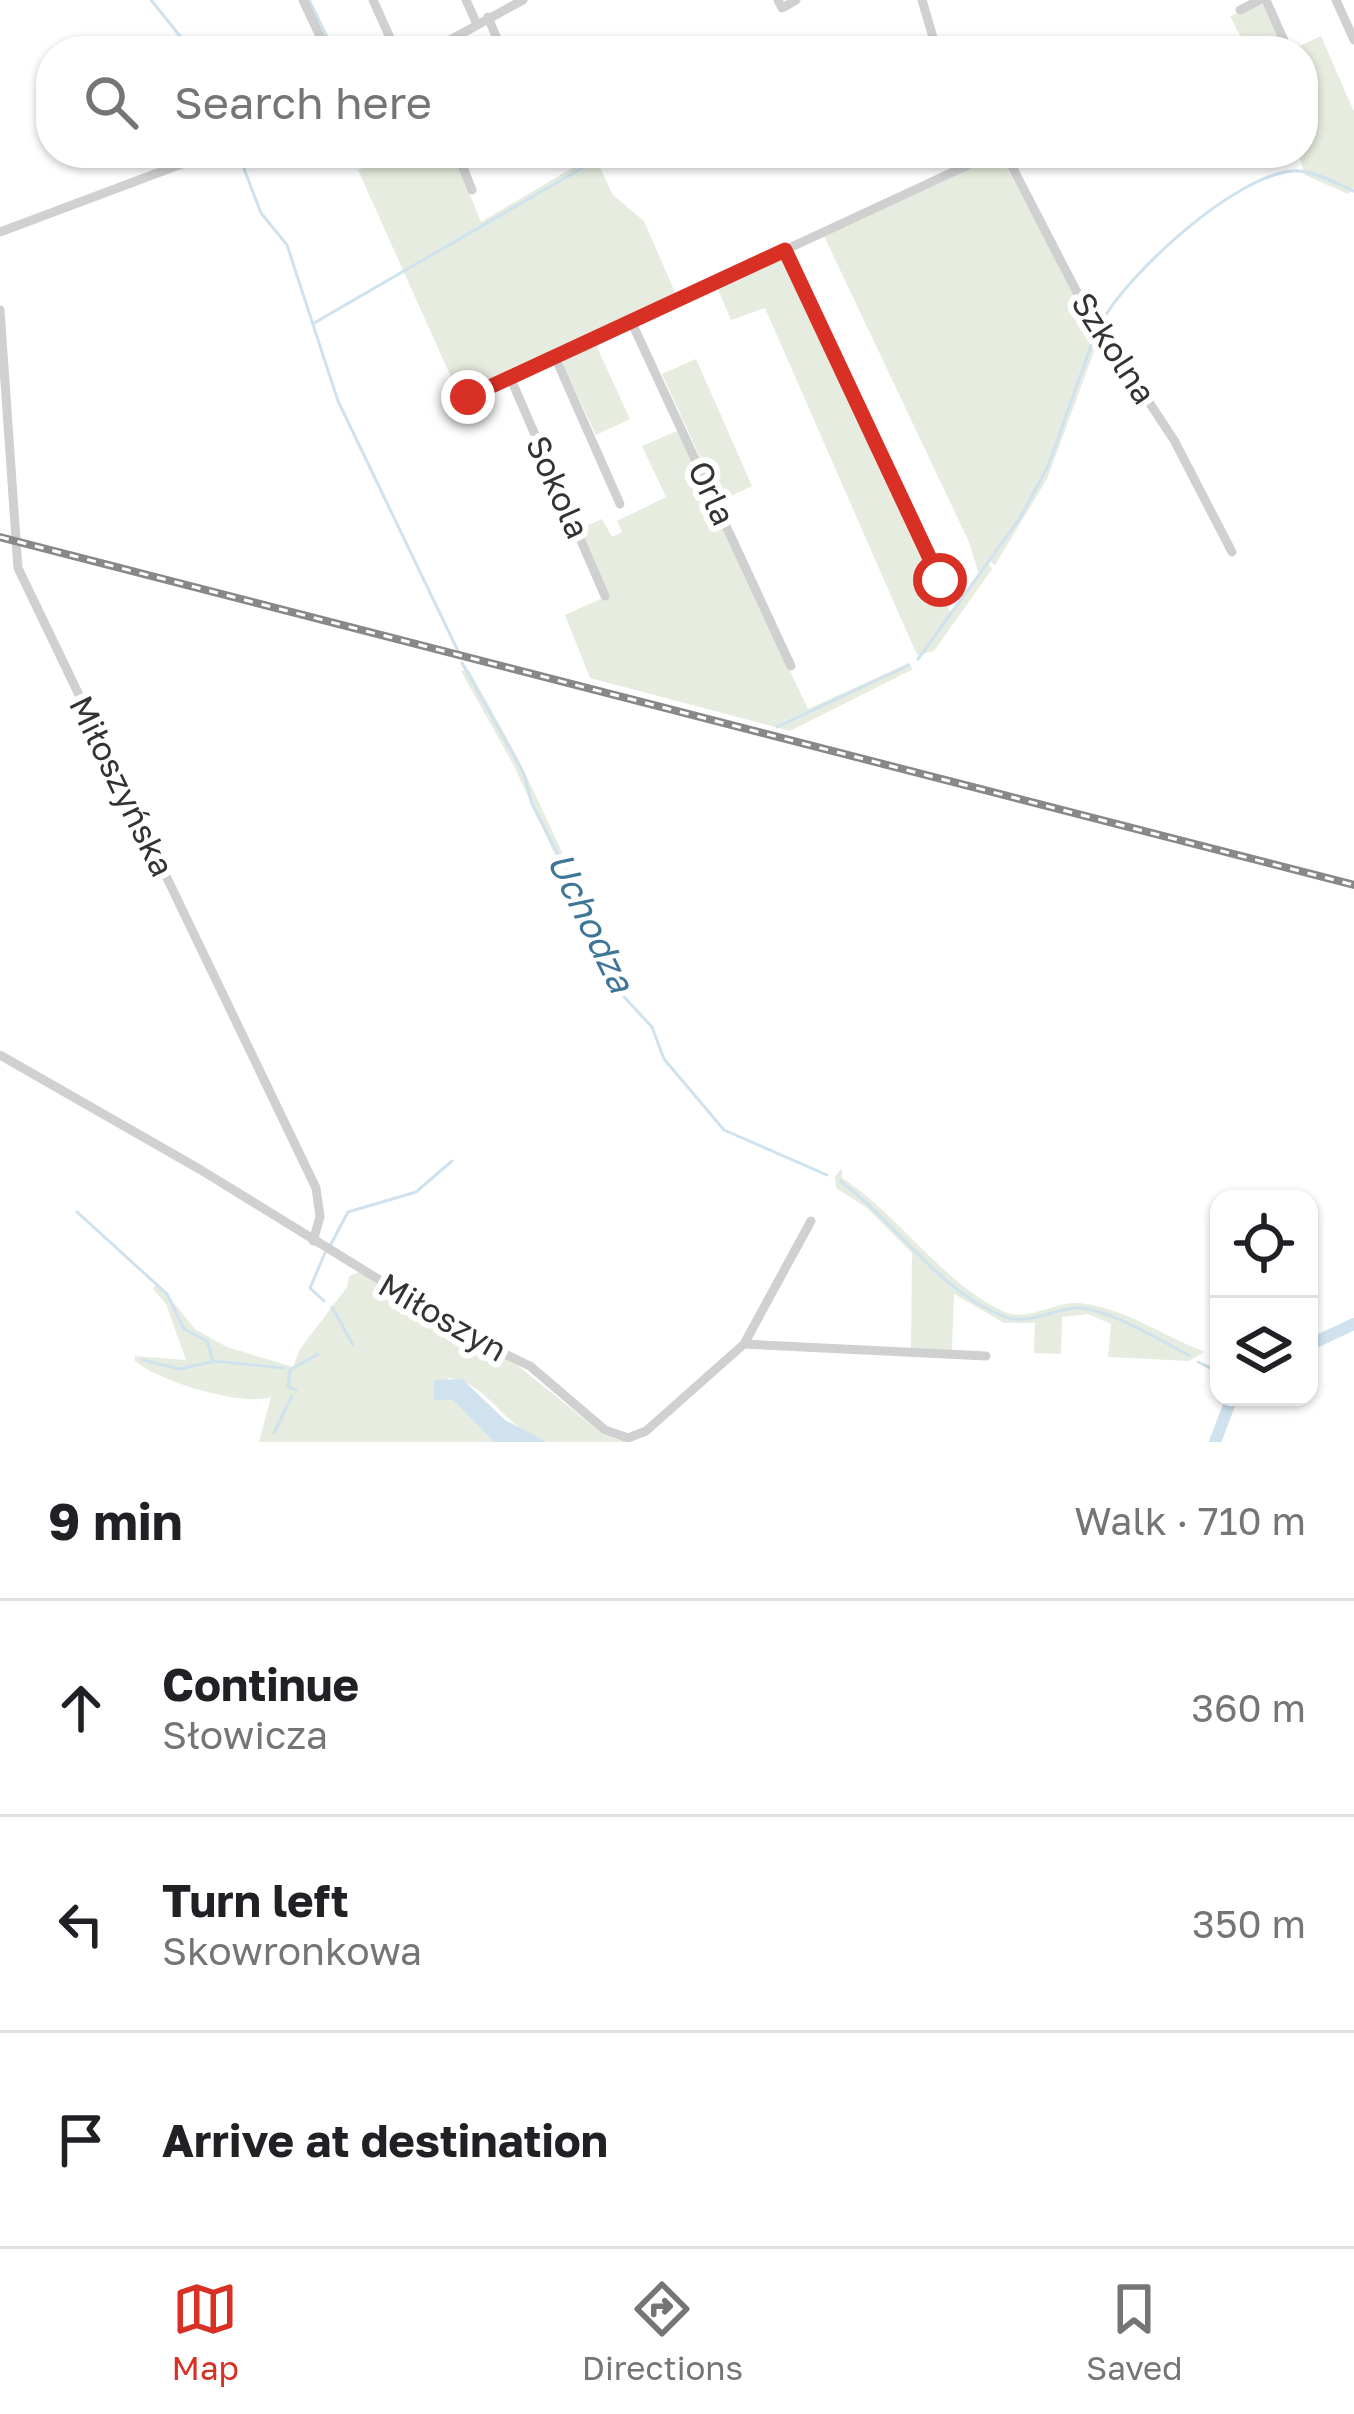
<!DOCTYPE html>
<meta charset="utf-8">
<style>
body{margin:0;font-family:"Golos Text",sans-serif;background:#f2f2f2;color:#202124}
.controls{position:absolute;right:36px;bottom:36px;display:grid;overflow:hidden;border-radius:24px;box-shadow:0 3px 9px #0004}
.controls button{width:108px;height:108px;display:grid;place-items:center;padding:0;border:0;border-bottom:3px solid #e0e0e0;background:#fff;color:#202124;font:60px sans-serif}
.stop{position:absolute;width:36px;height:36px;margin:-27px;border:9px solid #d93025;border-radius:50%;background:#fff}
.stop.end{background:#d93025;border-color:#fff;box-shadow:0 3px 12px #0008}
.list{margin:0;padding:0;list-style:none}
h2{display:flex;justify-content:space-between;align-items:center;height:156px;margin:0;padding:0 48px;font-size:51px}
h2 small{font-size:39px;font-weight:400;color:#757577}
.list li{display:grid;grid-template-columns:78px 1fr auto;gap:36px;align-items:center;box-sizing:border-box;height:216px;padding:0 48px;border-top:3px solid #e0e0e0}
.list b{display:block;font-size:45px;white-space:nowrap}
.list p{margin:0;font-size:39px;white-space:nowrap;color:#757577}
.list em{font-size:39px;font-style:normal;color:#757577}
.icon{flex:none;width:66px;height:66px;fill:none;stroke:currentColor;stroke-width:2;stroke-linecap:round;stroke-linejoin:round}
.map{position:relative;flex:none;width:1354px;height:1442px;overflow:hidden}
.search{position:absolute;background:#fff;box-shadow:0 3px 9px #0004;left:36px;right:36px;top:36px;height:132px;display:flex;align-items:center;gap:30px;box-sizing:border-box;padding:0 42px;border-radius:48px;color:#757577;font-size:45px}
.sheet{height:804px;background:#fff}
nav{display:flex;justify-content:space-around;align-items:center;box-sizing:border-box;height:168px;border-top:3px solid #e0e0e0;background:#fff;font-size:33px;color:#757577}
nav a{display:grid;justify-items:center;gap:6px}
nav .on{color:#d93025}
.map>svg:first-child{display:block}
.green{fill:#e6ecdf}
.water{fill:#cfe2ee}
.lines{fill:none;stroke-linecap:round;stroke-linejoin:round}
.stream{stroke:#cfe2ee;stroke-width:3}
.river{stroke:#cfe2ee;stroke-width:12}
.minor{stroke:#d0d0d0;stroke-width:9}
.rail-casing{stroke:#888;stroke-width:8}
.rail{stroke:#fff;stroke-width:3;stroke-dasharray:9;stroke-linecap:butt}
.route{stroke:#d93025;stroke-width:15}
.labels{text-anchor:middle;stroke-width:12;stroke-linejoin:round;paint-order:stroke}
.street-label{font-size:33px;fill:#333;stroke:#fff}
.water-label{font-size:36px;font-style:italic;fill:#3f7597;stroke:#fff}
</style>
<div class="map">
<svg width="1354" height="1442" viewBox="0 0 1354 1442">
<rect width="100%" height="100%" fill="#fff"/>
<g class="green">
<path d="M 1264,4 L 1287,51 L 1248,51 L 1230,16 Z"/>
<path d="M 1321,36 L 1354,112 L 1354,188 L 1348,194 L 1305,175 L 1298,153 L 1303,153 L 1303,51 L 1289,51 Z"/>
<path d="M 398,153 L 453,153 L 481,222 L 594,155 L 613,195 L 644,221 L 677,297 L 460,397 L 358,170 Z"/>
<path d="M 1000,155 L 1099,338 L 1047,479 L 995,565 L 987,560 L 992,569 L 934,651 L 917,655 L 765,308 L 731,320 L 716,285 L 783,256 L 951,614 L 979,575 L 969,542 L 824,236 Z"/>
<path d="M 594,341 L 630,419 L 596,435 L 563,365 L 566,354 Z"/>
<path d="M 696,359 L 752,486 L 720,501 L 662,374 Z"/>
<path d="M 677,431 L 808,709 L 909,663 L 913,669 L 790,731 L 590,678 L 565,615 L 607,596 L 580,529 L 602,519 L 612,537 L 622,532 L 617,521 L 666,497 L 642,446 Z"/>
<path d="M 469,670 L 519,760 L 592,916 L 585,920 L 513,764 L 461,671 Z"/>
<path d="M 842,1168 L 842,1178 C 901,1216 941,1283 1005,1312 C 1027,1322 1054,1302 1077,1303 C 1122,1306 1163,1336 1205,1352 L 1189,1361 L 1108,1357 L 1111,1324 L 1088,1314 L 1062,1317 L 1061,1354 L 1034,1353 L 1035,1323 L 1004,1323 L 954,1294 L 952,1351 L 911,1350 L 912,1253 L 867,1208 L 836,1188 L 835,1177 Z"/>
<path d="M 360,1272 L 512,1361 L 604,1435 L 625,1442 C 601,1442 572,1442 549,1442 C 506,1433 489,1381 448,1378 L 453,1400 L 494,1442 L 259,1442 L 271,1397 C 243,1407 157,1381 135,1361 L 135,1356 L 186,1360 L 166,1304 L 153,1289 L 157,1282 L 195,1329 L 227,1347 L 293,1367 L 300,1349 L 347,1287 L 349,1276 Z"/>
</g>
<path class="water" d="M 462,1379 L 505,1420 L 547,1442 L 494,1442 L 453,1400 L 434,1400 L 434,1380 Z"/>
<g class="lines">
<g class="stream">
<path d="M 151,0 L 192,51"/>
<path d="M 309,0 L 334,51"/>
<path d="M 238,153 L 261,213 L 287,245 L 338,401 L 458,651"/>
<path d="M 314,323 L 608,153"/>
<path d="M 1101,323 C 1127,274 1235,175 1293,171 C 1314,170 1335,183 1354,191"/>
<path d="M 918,659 L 1020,518 L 1048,466 L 1096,332"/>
<path d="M 462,663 L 524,774 L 532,804 L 592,920 L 614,986 L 652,1027 L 664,1059 L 724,1130 L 827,1175"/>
<path d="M 777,727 L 909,665"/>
<path d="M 840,1181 C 896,1222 939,1292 1005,1317 C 1032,1327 1060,1303 1088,1309 C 1123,1317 1158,1339 1190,1356"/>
<path d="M 77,1212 L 167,1294 L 184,1329 L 207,1341 L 213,1361 L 284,1368"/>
<path d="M 331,1244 L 348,1212 L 416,1192 L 452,1161"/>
<path d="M 324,1301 L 310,1288 L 325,1253"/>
<path d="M 332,1307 L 353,1345"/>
<path d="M 143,1360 L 179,1369 L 211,1362"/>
<path d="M 1198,1362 L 1219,1372"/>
<path d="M 296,1390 L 288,1387 L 290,1370 L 318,1354"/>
<path d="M 274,1433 L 292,1396"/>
</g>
<g class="river">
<path d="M 1309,1345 L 1354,1324"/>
<path d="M 1215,1442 L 1232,1397"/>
</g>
<g class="minor">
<path d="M 303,0 L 327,51"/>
<path d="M 373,0 L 396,51"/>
<path d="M 466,0 L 476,22"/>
<path d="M 778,0 L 782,8 L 796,0"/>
<path d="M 922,0 L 937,51"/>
<path d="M 1266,0 L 1286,45"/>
<path d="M 1336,0 L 1354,40"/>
<path d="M 1240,10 L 1260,0"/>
<path d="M 488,17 L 502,51"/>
<path d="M 430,51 L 523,0"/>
<path d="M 457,153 L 472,190"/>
<path d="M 1005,153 L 1080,298 L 1174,440 L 1232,552"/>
<path d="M 0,232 L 211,153"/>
<path d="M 785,250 L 940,579"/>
<path d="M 0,310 L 18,568 L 316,1188 L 320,1217 L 313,1241"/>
<path d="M 631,321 L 791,666"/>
<path d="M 555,357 L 620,504"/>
<path d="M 510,377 L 605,596"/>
<path d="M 468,397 L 994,153"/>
<path d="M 0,1055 L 201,1170 L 482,1343 L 530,1366 L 605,1430 L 628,1438 L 646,1431 L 744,1344 L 811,1221"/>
<path d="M 744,1344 L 986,1356"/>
</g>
<defs>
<path id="rail" d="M 0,537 L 1354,885"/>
</defs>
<use href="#rail" class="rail-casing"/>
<use href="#rail" class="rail"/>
</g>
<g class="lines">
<path class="route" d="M 468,397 L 785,250 L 940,580"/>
</g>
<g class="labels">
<g class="street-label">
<text transform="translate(1114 348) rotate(57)" y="12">Szkolna</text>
<text transform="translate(558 487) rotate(66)" y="12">Sokola</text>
<text transform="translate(712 493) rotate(65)" y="12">Orla</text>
<text transform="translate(122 786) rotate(64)" y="12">Miłoszyńska</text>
<text transform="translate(443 1317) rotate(30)" y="12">Miłoszyn</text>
</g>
<g class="water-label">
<text transform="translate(591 922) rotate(64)" y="13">Uchodza</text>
</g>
</g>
</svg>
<div class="controls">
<button><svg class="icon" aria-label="locate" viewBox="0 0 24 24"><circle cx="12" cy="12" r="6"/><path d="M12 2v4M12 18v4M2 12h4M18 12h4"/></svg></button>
<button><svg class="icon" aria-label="layers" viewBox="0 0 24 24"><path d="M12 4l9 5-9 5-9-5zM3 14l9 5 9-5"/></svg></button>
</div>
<div class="stop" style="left:940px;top:580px"></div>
<div class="stop end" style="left:468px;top:397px"></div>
<div class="search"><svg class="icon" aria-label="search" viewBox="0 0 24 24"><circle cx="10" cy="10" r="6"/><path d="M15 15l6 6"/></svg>Search here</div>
</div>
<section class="sheet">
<h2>9 min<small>Walk · 710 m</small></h2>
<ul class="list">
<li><svg class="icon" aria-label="ahead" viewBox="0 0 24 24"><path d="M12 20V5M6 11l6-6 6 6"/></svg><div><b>Continue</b><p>Słowicza</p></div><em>360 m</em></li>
<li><svg class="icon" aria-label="left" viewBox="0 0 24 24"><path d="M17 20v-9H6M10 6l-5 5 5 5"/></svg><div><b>Turn left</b><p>Skowronkowa</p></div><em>350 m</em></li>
<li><svg class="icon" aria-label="arrive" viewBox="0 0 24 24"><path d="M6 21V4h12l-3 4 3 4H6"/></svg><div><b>Arrive at destination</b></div></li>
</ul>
</section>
<nav>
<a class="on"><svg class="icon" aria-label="map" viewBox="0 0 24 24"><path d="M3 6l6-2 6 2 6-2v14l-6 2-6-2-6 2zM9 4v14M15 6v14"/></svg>Map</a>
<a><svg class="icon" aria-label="directions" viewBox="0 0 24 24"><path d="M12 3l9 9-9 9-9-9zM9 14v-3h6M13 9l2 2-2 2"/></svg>Directions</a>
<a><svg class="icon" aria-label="saved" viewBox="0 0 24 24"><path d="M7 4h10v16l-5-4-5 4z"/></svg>Saved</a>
</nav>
